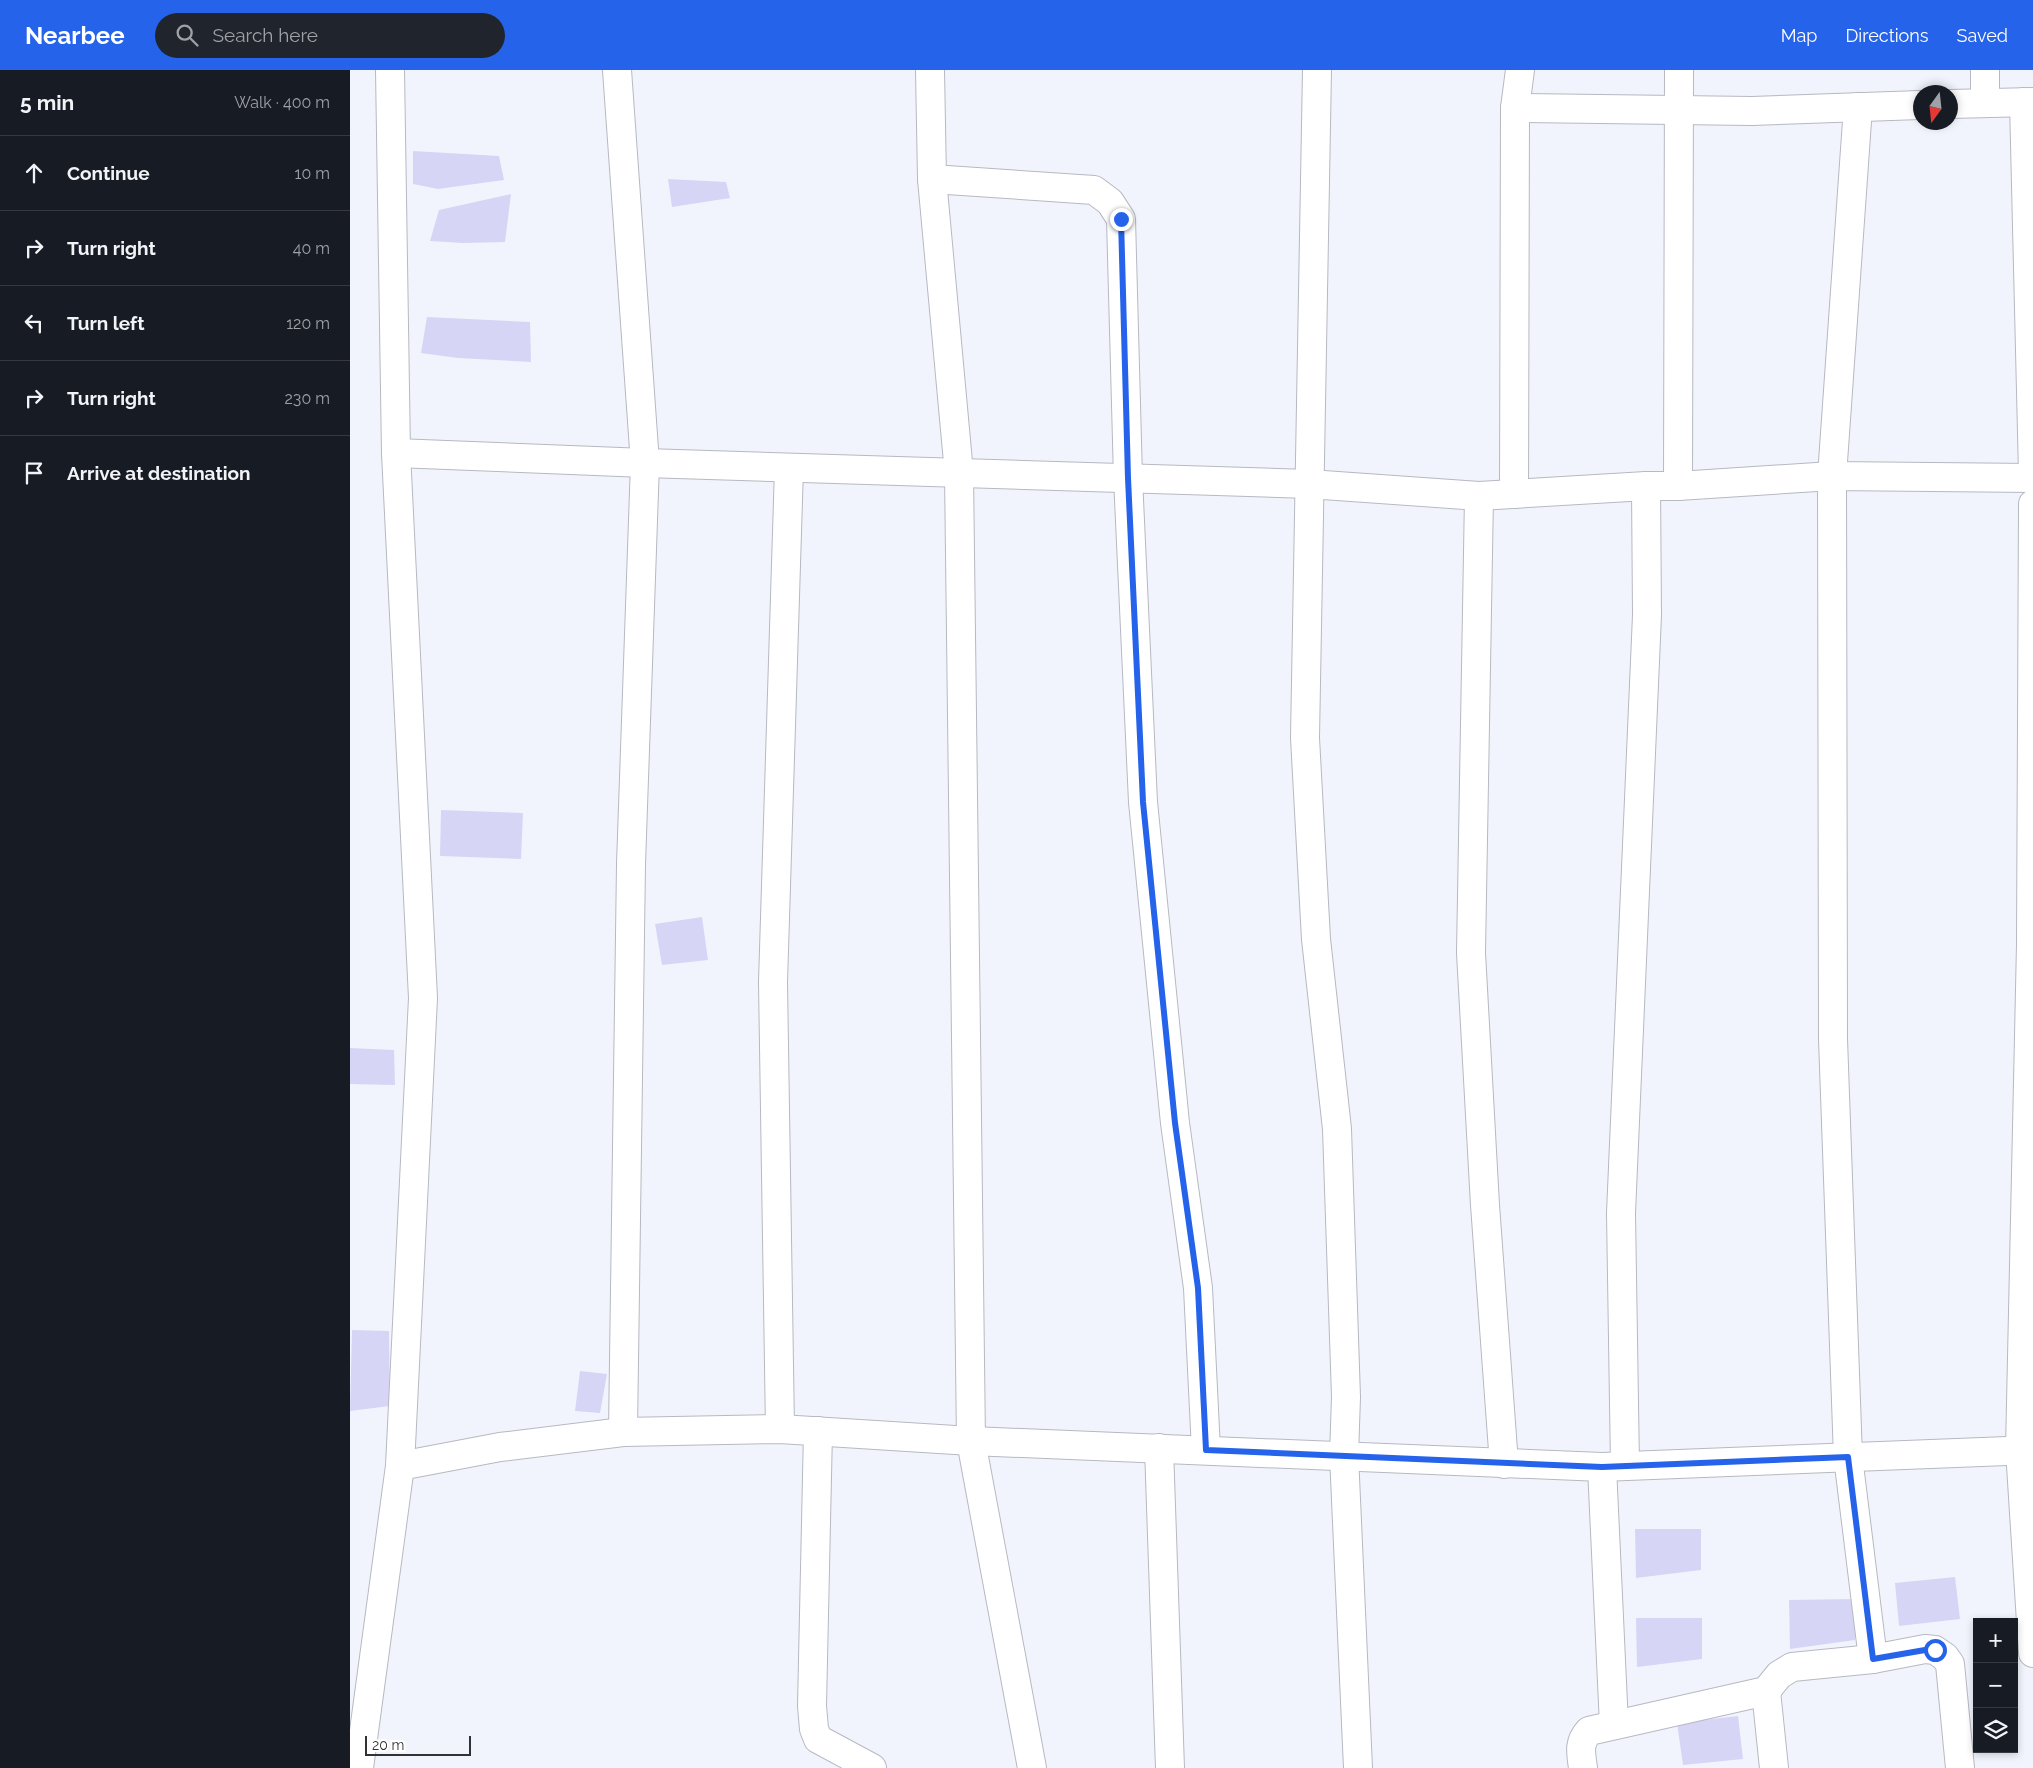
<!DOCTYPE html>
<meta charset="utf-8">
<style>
body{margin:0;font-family:Raleway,sans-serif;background:#20242c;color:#f1f3f6}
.controls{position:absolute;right:15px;bottom:15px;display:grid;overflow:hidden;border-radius:0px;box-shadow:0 2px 8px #0003}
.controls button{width:45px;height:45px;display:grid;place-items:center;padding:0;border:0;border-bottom:1px solid #363941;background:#171b24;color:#f1f3f6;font:25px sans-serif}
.compass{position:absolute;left:1563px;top:15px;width:45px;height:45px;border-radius:50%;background:#171b24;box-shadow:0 2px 8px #0003;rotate:195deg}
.scale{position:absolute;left:15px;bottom:12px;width:106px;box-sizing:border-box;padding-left:5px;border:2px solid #313235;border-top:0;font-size:14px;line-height:18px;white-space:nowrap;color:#313235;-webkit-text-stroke:4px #fff;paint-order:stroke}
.stop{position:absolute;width:15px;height:15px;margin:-11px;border:4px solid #2563eb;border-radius:50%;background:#fff}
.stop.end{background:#2563eb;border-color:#fff;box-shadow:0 1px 5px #0008}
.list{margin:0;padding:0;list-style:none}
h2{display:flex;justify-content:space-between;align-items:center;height:65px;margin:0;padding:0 20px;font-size:21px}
h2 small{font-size:16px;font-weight:400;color:#9ea1a6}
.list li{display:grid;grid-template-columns:32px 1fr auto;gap:15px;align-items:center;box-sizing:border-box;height:75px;padding:0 20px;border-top:1px solid #363941}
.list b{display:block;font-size:19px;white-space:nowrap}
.list em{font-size:16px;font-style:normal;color:#9ea1a6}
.icon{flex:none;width:28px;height:28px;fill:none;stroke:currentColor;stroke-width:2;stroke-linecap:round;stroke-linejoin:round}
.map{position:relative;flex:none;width:1683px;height:1698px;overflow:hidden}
header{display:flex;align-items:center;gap:30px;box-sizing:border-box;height:70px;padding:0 25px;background:#2563eb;color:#fff}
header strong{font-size:24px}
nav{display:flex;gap:28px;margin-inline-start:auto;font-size:18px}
.search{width:350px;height:45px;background:#20242c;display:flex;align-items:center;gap:12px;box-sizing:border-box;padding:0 18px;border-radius:28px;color:#9ea1a6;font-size:19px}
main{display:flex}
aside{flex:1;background:#171b24}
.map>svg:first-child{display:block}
.building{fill:#d6d5f6}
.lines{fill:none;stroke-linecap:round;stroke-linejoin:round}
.minor-casing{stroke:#b6b9c1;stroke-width:30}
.minor{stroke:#fff;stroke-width:28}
.route{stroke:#2563eb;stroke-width:6}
</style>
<header>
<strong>Nearbee</strong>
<div class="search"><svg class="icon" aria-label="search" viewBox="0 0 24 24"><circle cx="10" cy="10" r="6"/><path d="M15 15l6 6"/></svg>Search here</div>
<nav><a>Map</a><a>Directions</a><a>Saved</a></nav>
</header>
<main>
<aside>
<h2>5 min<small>Walk · 400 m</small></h2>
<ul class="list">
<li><svg class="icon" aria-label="ahead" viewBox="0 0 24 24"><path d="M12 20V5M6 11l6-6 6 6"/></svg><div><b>Continue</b></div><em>10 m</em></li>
<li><svg class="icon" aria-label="right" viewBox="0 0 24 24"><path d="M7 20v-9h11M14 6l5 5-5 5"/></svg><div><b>Turn right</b></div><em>40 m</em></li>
<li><svg class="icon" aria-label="left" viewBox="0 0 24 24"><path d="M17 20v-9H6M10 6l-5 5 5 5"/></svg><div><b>Turn left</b></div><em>120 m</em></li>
<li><svg class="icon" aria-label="right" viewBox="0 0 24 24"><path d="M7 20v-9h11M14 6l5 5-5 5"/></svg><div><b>Turn right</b></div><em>230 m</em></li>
<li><svg class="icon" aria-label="arrive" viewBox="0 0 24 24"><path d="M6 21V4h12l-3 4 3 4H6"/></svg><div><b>Arrive at destination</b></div></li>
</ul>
</aside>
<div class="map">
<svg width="1683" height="1698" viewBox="0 0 1683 1698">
<rect width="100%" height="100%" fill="#f2f4fd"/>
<g class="building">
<path d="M 63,81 L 149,86 L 154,110 L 88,119 L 63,114 Z"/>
<path d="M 318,109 L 376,112 L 380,128 L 322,137 Z"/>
<path d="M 161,124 L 155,172 L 113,173 L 80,171 L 89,140 Z"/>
<path d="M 77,247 L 180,252 L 181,292 L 108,288 L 71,283 Z"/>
<path d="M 91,740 L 173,743 L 171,789 L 90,786 Z"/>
<path d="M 352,847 L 358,890 L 312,895 L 305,854 Z"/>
<path d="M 0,978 L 44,980 L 45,1015 L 0,1014 Z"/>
<path d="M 2,1260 L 39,1261 L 40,1336 L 0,1341 Z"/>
<path d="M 230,1301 L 257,1304 L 250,1343 L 225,1341 Z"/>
<path d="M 1285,1459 L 1351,1459 L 1351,1500 L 1286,1508 Z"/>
<path d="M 1605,1507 L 1610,1549 L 1549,1556 L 1545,1513 Z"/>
<path d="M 1505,1529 L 1505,1570 L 1440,1579 L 1439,1530 Z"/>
<path d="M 1286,1548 L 1352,1548 L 1352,1589 L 1287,1597 Z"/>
<path d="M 1388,1646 L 1393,1689 L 1333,1695 L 1327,1653 Z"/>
</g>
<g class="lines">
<defs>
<g id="minor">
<path d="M 267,0 L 295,393 L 281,794 L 273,1362"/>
<path d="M 580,0 L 582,109 L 609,403 L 621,1371 L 682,1698"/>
<path d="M 967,0 L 955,668 L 966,869 L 987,1059 L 996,1327 L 994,1385 L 1008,1698"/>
<path d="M 1635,0 L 1635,33"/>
<path d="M 1674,32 L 1683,404"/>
<path d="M 1600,34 L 1683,32"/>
<path d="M 1508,37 L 1482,406 L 1483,969 L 1498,1387 L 1523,1589"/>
<path d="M 1165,38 L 1402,41 L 1570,35"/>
<path d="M 582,109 L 744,120 L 760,132 L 771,149 L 778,408 L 793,732 L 825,1053 L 848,1218 L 856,1380"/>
<path d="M 46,383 L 295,393 L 959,414 L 1129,426 L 1296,416 L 1328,416 L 1482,406 L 1683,408"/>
<path d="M 1328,416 L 1329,0"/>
<path d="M 1164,424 L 1165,38 L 1170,0"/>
<path d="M 1129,426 L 1121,883 L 1135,1135 L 1154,1394"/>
<path d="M 1683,434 L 1681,874 L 1670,1380 L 1683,1583"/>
<path d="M 430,1359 L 423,912 L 439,398"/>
<path d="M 468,1361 L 462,1636 L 464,1659 L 468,1669 L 522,1698"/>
<path d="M 809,1378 L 820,1698"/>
<path d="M 50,1396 L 150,1377 L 273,1362 L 430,1359 L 621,1371 L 1252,1397 L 1683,1380"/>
<path d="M 1275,1396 L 1271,1143 L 1297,545 L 1296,416"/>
<path d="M 1252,1397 L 1264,1655"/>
<path d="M 1416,1621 L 1424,1698"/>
<path d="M 9,1698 L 50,1396 L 73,928 L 46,383 L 40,0"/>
<path d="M 1233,1698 C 1231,1683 1228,1673 1239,1661 L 1416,1621 L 1429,1605 L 1442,1597 L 1523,1589 L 1575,1579 L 1585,1580 L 1595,1587 L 1600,1594 L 1610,1698"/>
</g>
</defs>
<use href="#minor" class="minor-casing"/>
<use href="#minor" class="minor"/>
</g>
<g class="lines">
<path class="route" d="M 771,149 L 778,408 L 793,732 L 825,1053 L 848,1218 L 856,1380 L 1252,1397 L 1498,1387 L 1523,1589 L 1575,1580 L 1585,1580"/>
</g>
</svg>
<div class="controls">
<button>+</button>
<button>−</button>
<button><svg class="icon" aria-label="layers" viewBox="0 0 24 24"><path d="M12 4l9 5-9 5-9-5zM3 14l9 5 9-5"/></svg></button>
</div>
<svg class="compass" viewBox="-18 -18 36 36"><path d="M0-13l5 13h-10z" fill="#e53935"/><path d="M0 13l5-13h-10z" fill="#9ea1a6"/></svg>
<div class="scale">20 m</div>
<div class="stop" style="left:1585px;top:1580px"></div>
<div class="stop end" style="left:771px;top:149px"></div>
</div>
</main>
